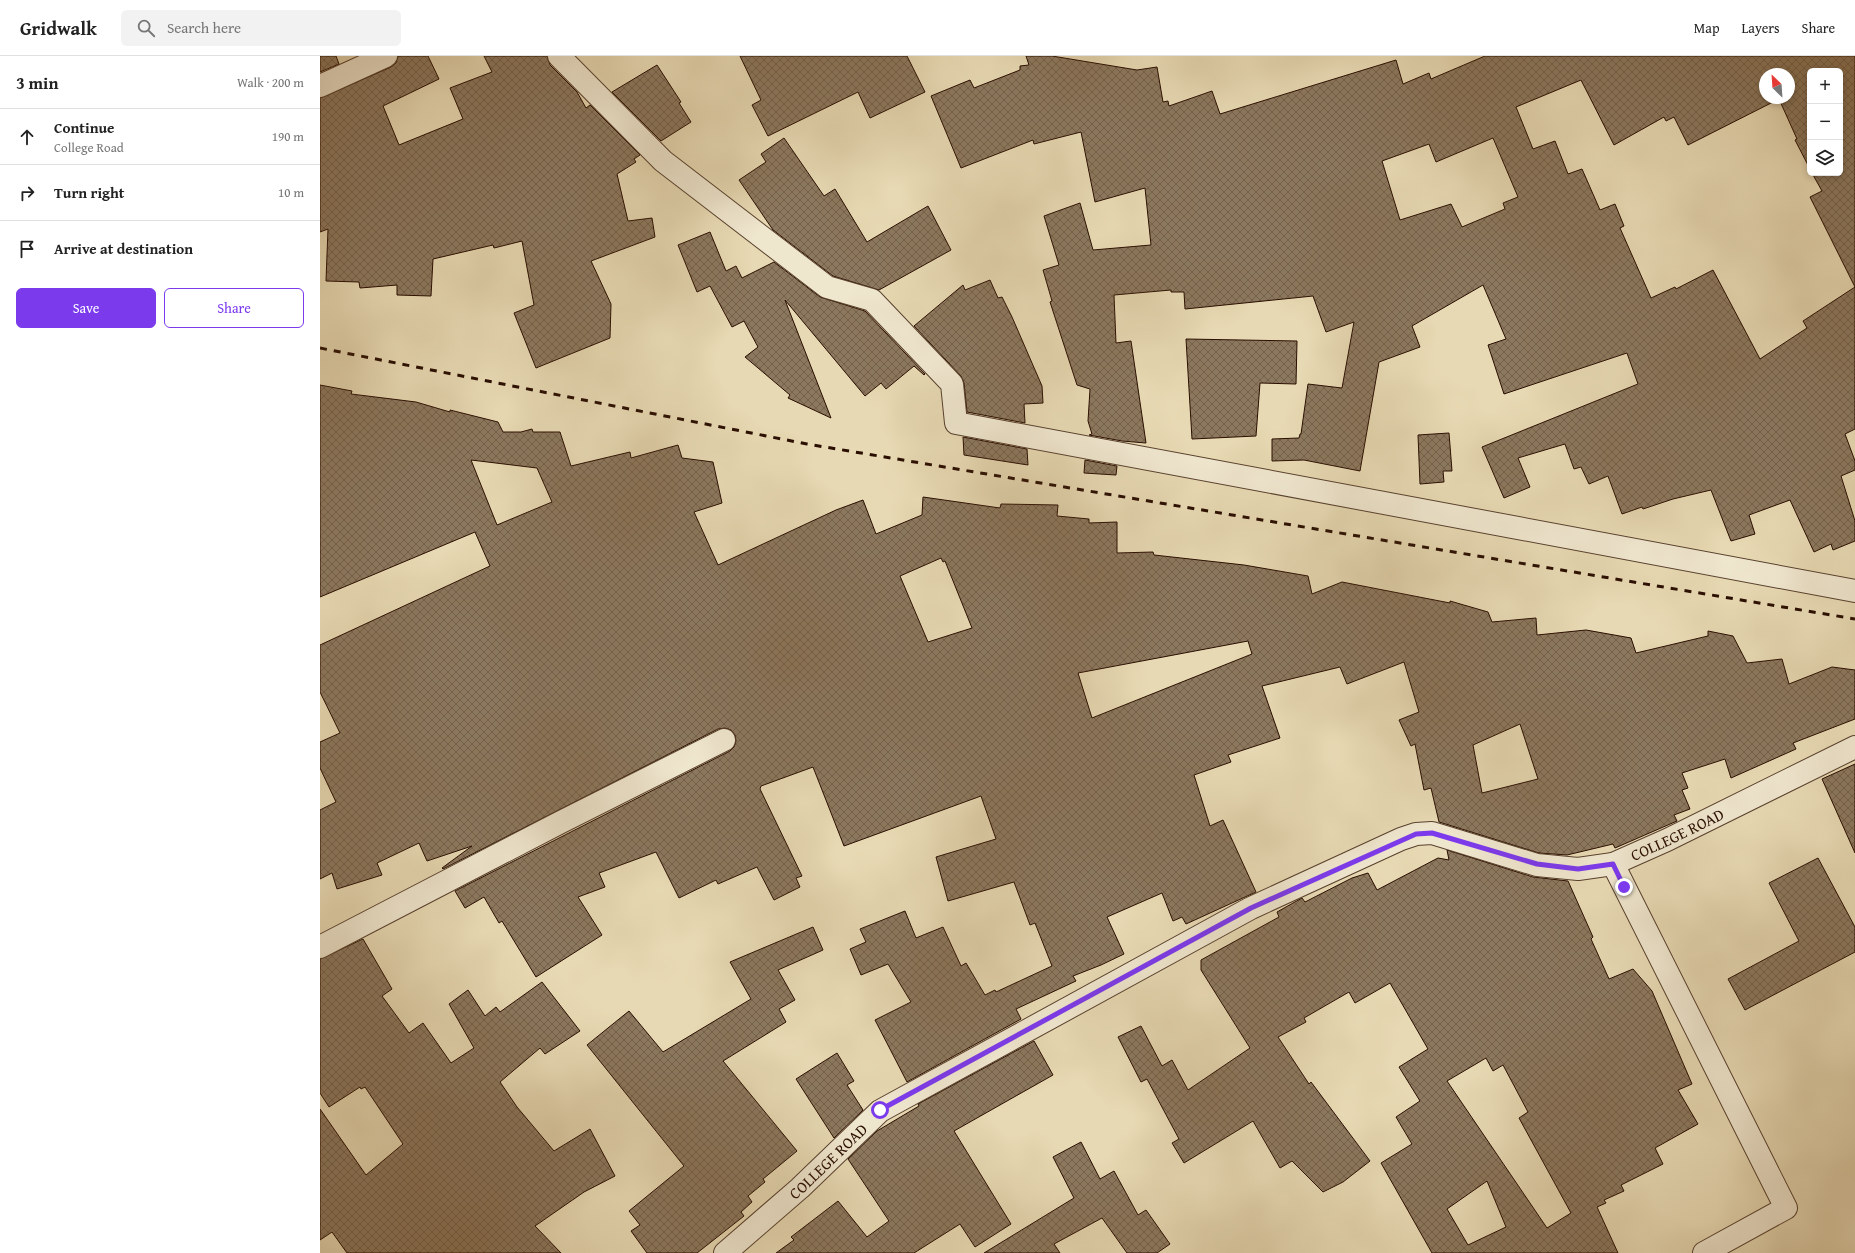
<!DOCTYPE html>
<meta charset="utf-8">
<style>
body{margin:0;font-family:"Gentium Book Plus",serif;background:#f2f2f2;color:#222}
.controls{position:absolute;right:12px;top:12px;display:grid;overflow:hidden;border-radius:6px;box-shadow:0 2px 6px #0003}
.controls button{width:36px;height:36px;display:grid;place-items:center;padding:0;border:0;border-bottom:1px solid #e0e0e0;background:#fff;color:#222;font:20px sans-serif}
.compass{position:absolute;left:1439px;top:12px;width:36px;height:36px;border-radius:50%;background:#fff;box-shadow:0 2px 6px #0003;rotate:335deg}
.stop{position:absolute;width:12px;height:12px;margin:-9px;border:3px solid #7c3aed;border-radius:50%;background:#fff}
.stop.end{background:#7c3aed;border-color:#fff;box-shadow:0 1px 4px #0008}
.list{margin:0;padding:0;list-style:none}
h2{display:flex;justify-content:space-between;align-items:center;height:52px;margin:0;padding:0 16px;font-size:17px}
h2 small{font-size:13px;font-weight:400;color:#767676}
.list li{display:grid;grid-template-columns:26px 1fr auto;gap:12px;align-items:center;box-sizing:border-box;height:56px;padding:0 16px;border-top:1px solid #e0e0e0}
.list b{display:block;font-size:15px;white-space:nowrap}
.list p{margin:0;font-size:13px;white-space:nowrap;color:#767676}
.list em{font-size:13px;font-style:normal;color:#767676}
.actions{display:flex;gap:8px;padding:12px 16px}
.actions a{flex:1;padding:9px 0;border:1px solid #7c3aed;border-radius:6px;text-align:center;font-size:14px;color:#7c3aed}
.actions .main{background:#7c3aed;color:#fff}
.icon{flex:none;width:22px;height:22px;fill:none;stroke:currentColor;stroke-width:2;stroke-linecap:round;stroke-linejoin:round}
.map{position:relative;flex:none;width:1535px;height:1197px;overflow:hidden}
header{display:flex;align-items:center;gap:24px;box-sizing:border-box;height:56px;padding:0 20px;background:#fff;border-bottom:1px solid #e0e0e0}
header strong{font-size:19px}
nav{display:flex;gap:22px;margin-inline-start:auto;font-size:14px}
.search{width:280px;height:36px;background:#f2f2f2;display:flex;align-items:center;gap:10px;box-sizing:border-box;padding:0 14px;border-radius:6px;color:#767676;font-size:15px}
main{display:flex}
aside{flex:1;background:#fff}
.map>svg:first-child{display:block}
.building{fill:url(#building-cross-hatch);stroke:#2a0e01;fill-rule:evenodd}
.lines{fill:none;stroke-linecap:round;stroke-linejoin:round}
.minor-casing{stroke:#59412e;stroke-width:24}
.minor{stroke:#efe6ce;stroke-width:22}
.rail{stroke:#2a0e01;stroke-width:3;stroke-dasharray:7 7;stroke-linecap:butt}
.route{stroke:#7c3aed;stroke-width:5}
.labels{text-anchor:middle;stroke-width:3;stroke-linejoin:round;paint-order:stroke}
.street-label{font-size:16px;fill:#2a0e01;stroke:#efe6ce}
</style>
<header>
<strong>Gridwalk</strong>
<div class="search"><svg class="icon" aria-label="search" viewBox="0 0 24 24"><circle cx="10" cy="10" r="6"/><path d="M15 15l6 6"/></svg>Search here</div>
<nav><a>Map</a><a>Layers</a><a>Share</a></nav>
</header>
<main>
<aside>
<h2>3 min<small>Walk · 200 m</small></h2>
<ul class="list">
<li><svg class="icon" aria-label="ahead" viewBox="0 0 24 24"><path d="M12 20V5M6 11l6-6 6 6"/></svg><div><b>Continue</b><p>College Road</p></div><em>190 m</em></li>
<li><svg class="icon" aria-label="right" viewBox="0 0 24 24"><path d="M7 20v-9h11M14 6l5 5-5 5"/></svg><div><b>Turn right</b></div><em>10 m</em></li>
<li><svg class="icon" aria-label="arrive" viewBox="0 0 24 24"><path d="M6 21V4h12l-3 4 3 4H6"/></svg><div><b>Arrive at destination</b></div></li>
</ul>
<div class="actions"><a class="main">Save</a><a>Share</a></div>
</aside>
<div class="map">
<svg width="1535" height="1197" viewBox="0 0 1535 1197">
<defs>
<pattern id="building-cross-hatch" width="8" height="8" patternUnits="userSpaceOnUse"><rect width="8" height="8" fill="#8c785e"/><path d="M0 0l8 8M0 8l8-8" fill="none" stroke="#73614b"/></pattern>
</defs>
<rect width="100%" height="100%" fill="#e7d9b3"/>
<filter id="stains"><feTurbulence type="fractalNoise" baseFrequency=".005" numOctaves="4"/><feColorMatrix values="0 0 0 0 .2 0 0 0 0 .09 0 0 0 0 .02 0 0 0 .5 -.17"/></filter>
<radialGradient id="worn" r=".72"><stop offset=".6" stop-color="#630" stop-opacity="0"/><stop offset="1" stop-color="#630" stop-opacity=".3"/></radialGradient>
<g class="building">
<path d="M 0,0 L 16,0 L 19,8 L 0,16 Z"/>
<path d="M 78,0 L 108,0 L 119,23 L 63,50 L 79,89 L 143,63 L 130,32 L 172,16 L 164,0 L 227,0 L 230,9 L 257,36 L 266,52 L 270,49 L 320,99 L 314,103 L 316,106 L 297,118 L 308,165 L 332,162 L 335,181 L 271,205 L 291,248 L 290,282 L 216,312 L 194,257 L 214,249 L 202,185 L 174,192 L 173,189 L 113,203 L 111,240 L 77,239 L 77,229 L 40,232 L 39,226 L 6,225 L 8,173 L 0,176 L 0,42 L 71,11 L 76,7 Z"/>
<path d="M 420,0 L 587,0 L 605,36 L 550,62 L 538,36 L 448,80 L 432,49 L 441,44 Z"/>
<path d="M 706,0 L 732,0 L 817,14 L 837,11 L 843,46 L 848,45 L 849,50 L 892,35 L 900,58 L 1076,4 L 1083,28 L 1109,17 L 1111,23 L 1165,0 L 1535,0 L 1535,373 L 1525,378 L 1535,405 L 1535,414 L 1521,420 L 1535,465 L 1535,485 L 1513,494 L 1511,488 L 1494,496 L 1470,444 L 1429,459 L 1435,478 L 1411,485 L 1391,434 L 1353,443 L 1323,453 L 1322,451 L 1302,458 L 1288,420 L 1269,428 L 1261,411 L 1254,413 L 1245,388 L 1198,402 L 1210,431 L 1184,442 L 1162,391 L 1318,328 L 1307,297 L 1184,338 L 1168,289 L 1186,283 L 1163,229 L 1092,270 L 1100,291 L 1059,306 L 1040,415 L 984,404 L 952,405 L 952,383 L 979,382 L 980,378 L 981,378 L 988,328 L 1022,332 L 1034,266 L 1006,276 L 993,240 L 865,253 L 864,236 L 851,236 L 851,234 L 794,239 L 796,287 L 811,285 L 826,387 L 802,385 L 769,379 L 772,378 L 768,365 L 770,333 L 757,329 L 730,246 L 732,245 L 723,214 L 739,209 L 724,160 L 760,147 L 773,194 L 831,189 L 825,132 L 775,146 L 761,76 L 714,88 L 713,84 L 641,112 L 611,40 L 650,24 L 654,32 L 700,14 L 700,10 L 709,9 ZM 1490,15 L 1520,15 L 1520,117 L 1492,117 L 1502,135 L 1490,141 L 1535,231 L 1483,265 L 1487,272 L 1440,303 L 1393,214 L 1356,233 L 1355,231 L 1331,242 L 1300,172 L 1304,170 L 1295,148 L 1280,154 L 1262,113 L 1248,118 L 1235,85 L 1213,93 L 1196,51 L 1261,24 L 1294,89 L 1344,61 L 1346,65 L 1354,61 L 1368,89 L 1459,43 L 1477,83 L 1475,84 L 1490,113 ZM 1445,18 L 1469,18 L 1469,42 L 1445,42 ZM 1173,82 L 1198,141 L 1183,147 L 1185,153 L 1142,171 L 1131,148 L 1080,164 L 1062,105 L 1109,88 L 1116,106 Z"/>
<path d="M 337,9 L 361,46 L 359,47 L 371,66 L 341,85 L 292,36 Z"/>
<path d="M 464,82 L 504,140 L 515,133 L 547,186 L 608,150 L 631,194 L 559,234 L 513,220 L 453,174 L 419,124 L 446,106 L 441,98 Z"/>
<path d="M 390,176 L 406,215 L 416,210 L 422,222 L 454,206 L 500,241 L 545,255 L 605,318 L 604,319 L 594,310 L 566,333 L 561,327 L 545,340 L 465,244 L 511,362 L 468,342 L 470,339 L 425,301 L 438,291 L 424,265 L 412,271 L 390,230 L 377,236 L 358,189 Z"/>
<path d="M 670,224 L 678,242 L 682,241 L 692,261 L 722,330 L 723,347 L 704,348 L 705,367 L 647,356 L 644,327 L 641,320 L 594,270 L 643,229 L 645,234 Z"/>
<path d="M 866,283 L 977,285 L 976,328 L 940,327 L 936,380 L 872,383 Z"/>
<path d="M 0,329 L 32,335 L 31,338 L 96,346 L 130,356 L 130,354 L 178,366 L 183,376 L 201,376 L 212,373 L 213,376 L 240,376 L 251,410 L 310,396 L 311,402 L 358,389 L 362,402 L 393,406 L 402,447 L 374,456 L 398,509 L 516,454 L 543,444 L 556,478 L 602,459 L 603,441 L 680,452 L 681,448 L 738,449 L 737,460 L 769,463 L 769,467 L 797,466 L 797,497 L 833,496 L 834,499 L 924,509 L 988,520 L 992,538 L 1022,526 L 1130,547 L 1130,545 L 1168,556 L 1172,566 L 1216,562 L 1217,579 L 1266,574 L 1311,582 L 1316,597 L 1388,580 L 1388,575 L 1413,580 L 1427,607 L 1462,603 L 1469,628 L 1512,611 L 1535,614 L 1535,663 L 1473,687 L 1476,693 L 1411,722 L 1405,703 L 1362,717 L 1368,732 L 1362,734 L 1370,753 L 1354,759 L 1357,765 L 1295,792 L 1293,788 L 1247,799 L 1219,797 L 1119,766 L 1111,732 L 1104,734 L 1095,688 L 1091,690 L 1079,664 L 1099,656 L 1084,606 L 1027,628 L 1020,611 L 942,630 L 960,682 L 908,699 L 911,706 L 874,719 L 890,770 L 903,764 L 936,836 L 866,868 L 862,861 L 853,865 L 842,837 L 787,861 L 804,898 L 781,909 L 753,920 L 756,925 L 696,953 L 701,963 L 587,1026 L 555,964 L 591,946 L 568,908 L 541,919 L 530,893 L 546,886 L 540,873 L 585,855 L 596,882 L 623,871 L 641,910 L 646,907 L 665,939 L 675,934 L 676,936 L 732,910 L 715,867 L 710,869 L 694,826 L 628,845 L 616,801 L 676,783 L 661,740 L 524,790 L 493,711 L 441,730 L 440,733 L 482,820 L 476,822 L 480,831 L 454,844 L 437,811 L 398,828 L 396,824 L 359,842 L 336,796 L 279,817 L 285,831 L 258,841 L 282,879 L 216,921 L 182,865 L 179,867 L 164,841 L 145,852 L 135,835 L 410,695 L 414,691 L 416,685 L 415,679 L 411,674 L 405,672 L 398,673 L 123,813 L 122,812 L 152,790 L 107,805 L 99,787 L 57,807 L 62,819 L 17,833 L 12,817 L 0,823 L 0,754 L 16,746 L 0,712 L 0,686 L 20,677 L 0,636 L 0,589 L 170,510 L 155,476 L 0,541 ZM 151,404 L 217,412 L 232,446 L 177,469 ZM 621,502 L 623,506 L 625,505 L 652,572 L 608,586 L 580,520 ZM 928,585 L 932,598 L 772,662 L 758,617 ZM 1200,668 L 1218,723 L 1162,737 L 1153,689 Z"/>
<path d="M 1129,377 L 1132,415 L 1123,415 L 1124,426 L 1100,428 L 1098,379 Z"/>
<path d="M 643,381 L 707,393 L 708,409 L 644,399 Z"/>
<path d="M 765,404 L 797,410 L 796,419 L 764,417 Z"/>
<path d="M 1535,708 L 1535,797 L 1502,723 Z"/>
<path d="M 1127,794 L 1213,821 L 1248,825 L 1273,881 L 1271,883 L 1289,923 L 1313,913 L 1332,935 L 1372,1028 L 1358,1034 L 1378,1068 L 1335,1092 L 1343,1108 L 1301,1129 L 1304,1135 L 1284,1144 L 1286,1147 L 1277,1151 L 1298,1197 L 1112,1197 L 1061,1107 L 1092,1088 L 1076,1061 L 1100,1045 L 1079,1011 L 1108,993 L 1070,927 L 1035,947 L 1029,936 L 984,962 L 986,966 L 958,981 L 989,1028 L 991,1026 L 1050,1105 L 1023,1126 L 1003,1136 L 972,1105 L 960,1112 L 933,1065 L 864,1107 L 852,1087 L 859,1083 L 827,1023 L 821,1026 L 798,981 L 821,970 L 842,1010 L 852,1004 L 868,1034 L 930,992 L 881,914 L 881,904 L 959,861 L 957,856 L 982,842 L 985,846 L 1032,822 L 1048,817 L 1057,834 L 1118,802 L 1129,804 ZM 1166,1002 L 1173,1015 L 1183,1009 L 1208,1056 L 1199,1062 L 1251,1157 L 1227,1172 L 1127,1025 ZM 1167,1125 L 1186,1171 L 1148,1189 L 1127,1153 Z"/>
<path d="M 1498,802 L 1535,871 L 1535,896 L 1425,954 L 1408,923 L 1479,885 L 1449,827 Z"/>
<path d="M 493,871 L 503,894 L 458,914 L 475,944 L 459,953 L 466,966 L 403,1005 L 477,1095 L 443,1123 L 445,1126 L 428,1140 L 432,1146 L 421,1156 L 424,1160 L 377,1197 L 327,1197 L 311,1175 L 320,1169 L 309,1155 L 364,1110 L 267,989 L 309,955 L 343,996 L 431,943 L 410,906 Z"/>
<path d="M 43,883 L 72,933 L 62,940 L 89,977 L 103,967 L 131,1007 L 154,992 L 129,948 L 148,934 L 165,960 L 176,951 L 180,956 L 222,926 L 260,975 L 225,998 L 220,992 L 180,1026 L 197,1051 L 234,1095 L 270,1073 L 295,1120 L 264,1136 L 215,1170 L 241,1197 L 27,1197 L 12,1176 L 0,1184 L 0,1053 L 46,1119 L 83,1088 L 45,1031 L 41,1033 L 40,1031 L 9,1051 L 0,1037 L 0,903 Z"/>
<path d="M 714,985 L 733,1019 L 634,1075 L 691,1168 L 655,1191 L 640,1168 L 594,1197 L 456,1197 L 474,1184 L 471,1181 L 518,1145 L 547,1181 L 569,1165 L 528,1103 L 557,1075 L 599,1050 L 598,1048 Z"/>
<path d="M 517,997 L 534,1025 L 527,1029 L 543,1054 L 514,1082 L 476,1023 Z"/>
<path d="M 761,1086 L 780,1123 L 794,1115 L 818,1159 L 826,1154 L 850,1188 L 837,1197 L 807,1197 L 782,1162 L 734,1188 L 740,1197 L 664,1197 L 754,1142 L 733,1101 Z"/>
</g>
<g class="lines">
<defs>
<g id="minor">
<path d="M 239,0 L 343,105 L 507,231 L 552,244 L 632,328 L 636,367 L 1535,535"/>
<path d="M 0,30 L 66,0"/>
<path d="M 1293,808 L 1466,1152 L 1384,1197"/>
<path d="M 0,891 L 241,766 L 404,684"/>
<path id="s1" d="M 405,1197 L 480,1132 L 560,1055 L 931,852 L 1081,783 L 1096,778 L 1112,777 L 1217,809 L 1258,813 L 1293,808 L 1347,784 L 1535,691"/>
</g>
</defs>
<use href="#minor" class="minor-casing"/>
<use href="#minor" class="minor"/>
<path class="rail" d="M 0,292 L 487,388 L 1535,563"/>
</g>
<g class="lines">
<path class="route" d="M 560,1054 L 931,852 L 1096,778 L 1112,777 L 1217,808 L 1258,813 L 1293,808 L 1304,831"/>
</g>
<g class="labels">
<g class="street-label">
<text dy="6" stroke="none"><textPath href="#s1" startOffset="1087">COLLEGE ROAD</textPath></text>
<text dy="6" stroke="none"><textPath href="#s1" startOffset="138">COLLEGE ROAD</textPath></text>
</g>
</g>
<rect width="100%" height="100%" filter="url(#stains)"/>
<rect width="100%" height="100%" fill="url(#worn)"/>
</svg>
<div class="controls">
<button>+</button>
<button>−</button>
<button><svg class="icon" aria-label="layers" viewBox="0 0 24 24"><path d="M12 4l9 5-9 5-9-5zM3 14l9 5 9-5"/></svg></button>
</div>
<svg class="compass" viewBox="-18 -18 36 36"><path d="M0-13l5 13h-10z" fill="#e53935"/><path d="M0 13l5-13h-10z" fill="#767676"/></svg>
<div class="stop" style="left:560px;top:1054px"></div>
<div class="stop end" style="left:1304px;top:831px"></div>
</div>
</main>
